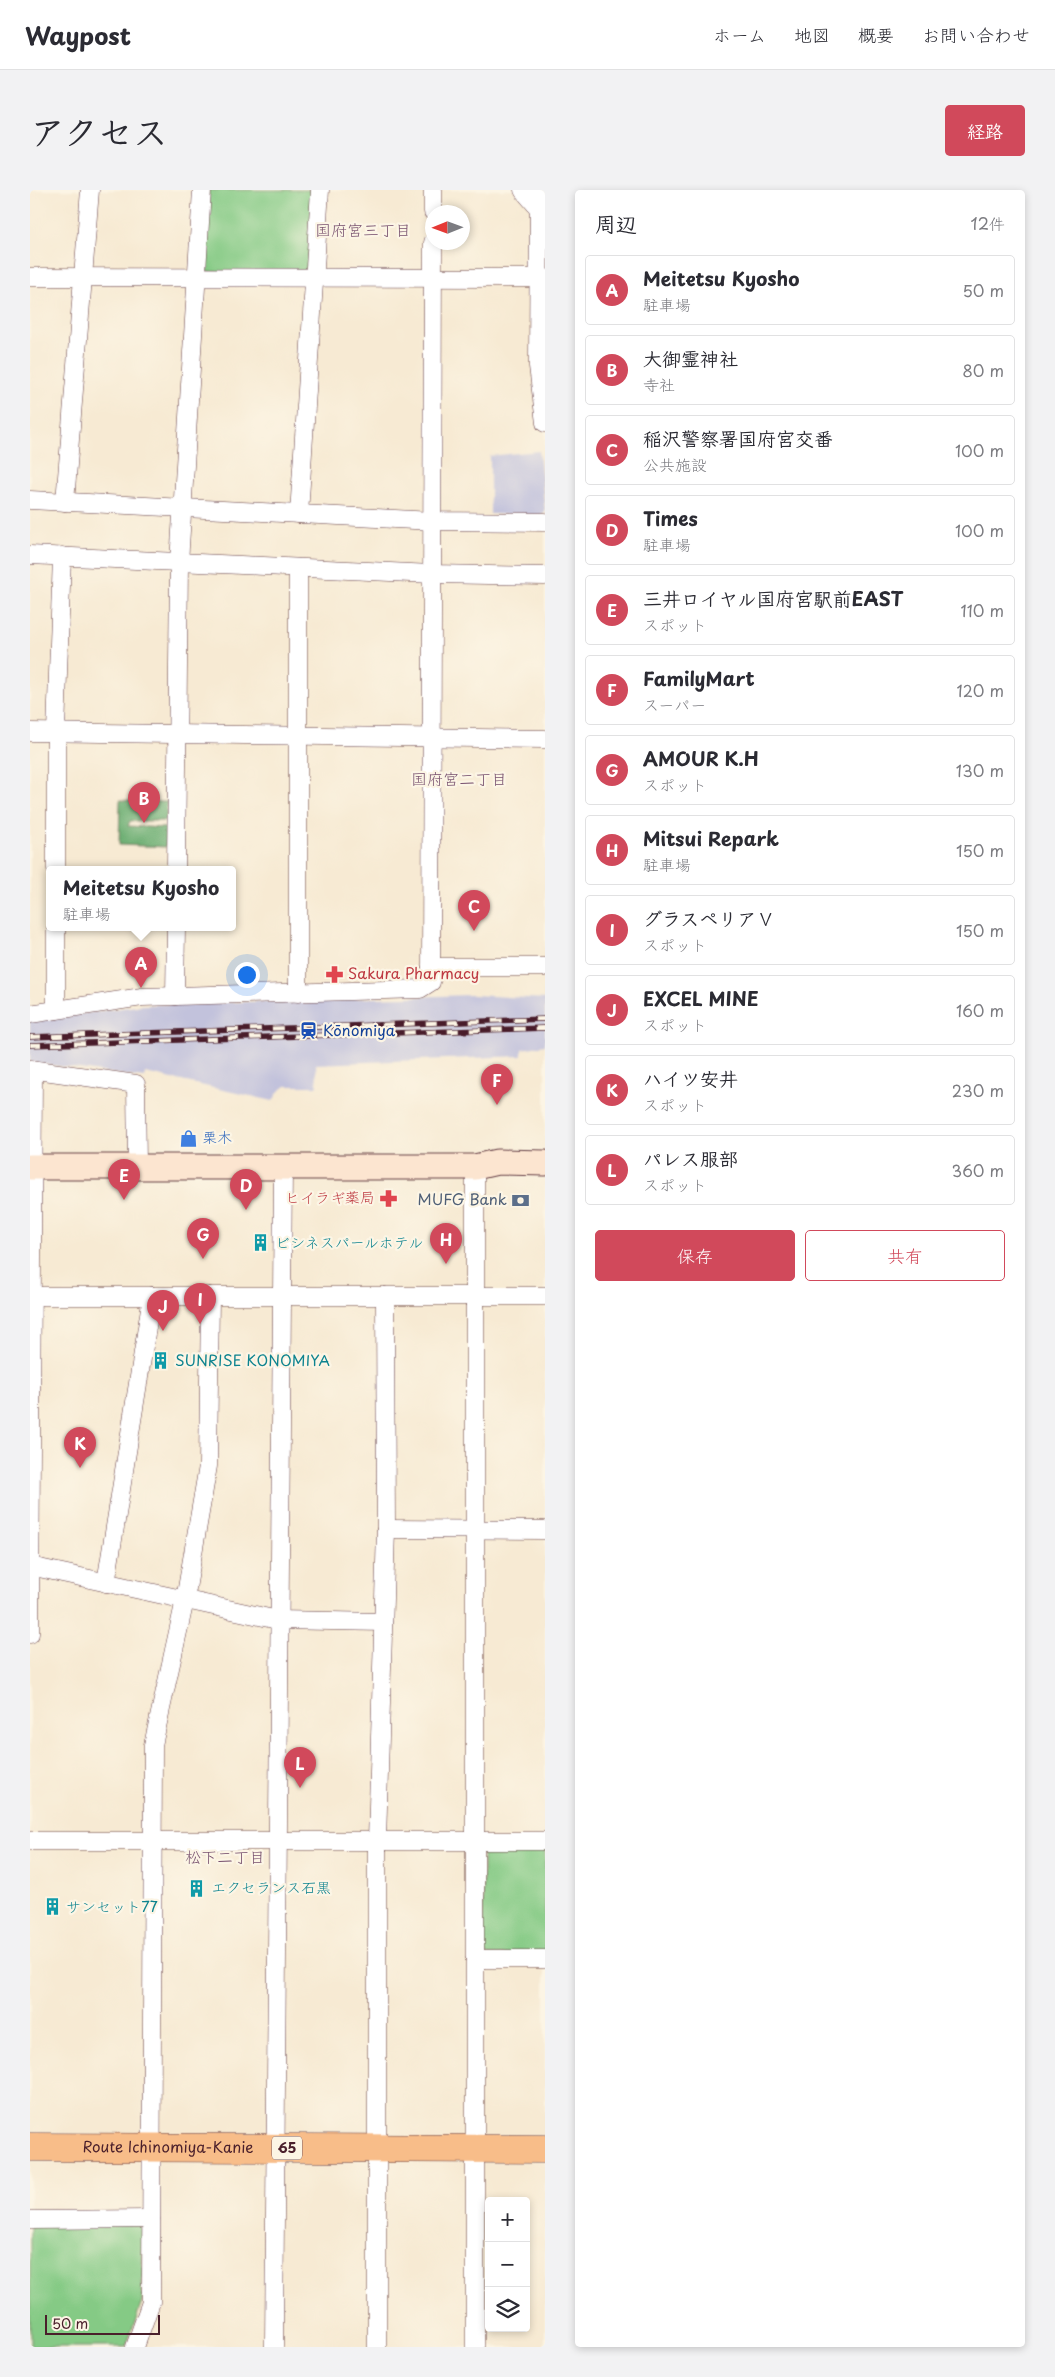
<!DOCTYPE html>
<html lang="ja">
<meta charset="utf-8">
<style>
body{margin:0;font-family:"Playpen Sans","Klee One",sans-serif;background:#f2f2f3;color:#2b2b33}
.controls{position:absolute;right:15px;bottom:15px;display:grid;overflow:hidden;border-radius:5px;box-shadow:0 2px 8px #0003}
.controls button{width:45px;height:45px;display:grid;place-items:center;padding:0;border:0;border-bottom:1px solid #e1e1e2;background:#fff;color:#2b2b33;font:25px sans-serif}
.compass{position:absolute;left:395px;top:15px;width:45px;height:45px;border-radius:50%;background:#fff;box-shadow:0 2px 8px #0003;rotate:269deg}
.scale{position:absolute;left:15px;bottom:12px;width:115px;box-sizing:border-box;padding-left:5px;border:2px solid #4a1f2b;border-top:0;font-size:14px;line-height:18px;white-space:nowrap;color:#4a1f2b;-webkit-text-stroke:4px #fcf5e5;paint-order:stroke}
.you{position:absolute;left:216px;top:784px;width:18px;height:18px;margin:-12px;border:4px solid #fff;border-radius:50%;background:#1a73e8;box-shadow:0 0 0 8px #1a73e833}
.badge{display:grid;place-items:center;width:32px;height:32px;border-radius:50%;background:#d1495b;color:#fff;font-size:16px;font-weight:700}
.pin{position:absolute;translate:-50% -41px;filter:drop-shadow(0 1px 2px #0008)}
.pin::after{content:'';position:absolute;top:26px;width:18px;height:15px;background:inherit;clip-path:polygon(0 0,100% 0,50% 100%)}
.popup{position:absolute;left:16px;top:676px;width:190px;height:65px;box-sizing:border-box;display:grid;place-content:center;border-radius:5px;background:#fff;filter:drop-shadow(0 1px 4px #0005);font-size:16px;white-space:nowrap;color:#7c7c81}
.popup b{font-size:19px;color:#2b2b33}
.popup::after{content:'';position:absolute;left:50%;top:100%;margin-left:-10px;border:10px solid transparent;border-top-color:#fff}
.list{margin:0;padding:0;list-style:none}
h2{display:flex;justify-content:space-between;align-items:center;height:65px;margin:0;padding:0 20px;font-size:21px}
h2 small{font-size:16px;font-weight:400;color:#7c7c81}
.list li{display:grid;grid-template-columns:32px 1fr auto;gap:15px;align-items:center;box-sizing:border-box;height:70px;margin:0 10px 10px;padding:0 10px;border:1px solid #e1e1e2;border-radius:5px}
.list b{display:block;font-size:19px;white-space:nowrap}
.list p{margin:0;font-size:16px;white-space:nowrap;color:#7c7c81}
.list em{font-size:16px;font-style:normal;color:#7c7c81}
.actions{display:flex;gap:10px;padding:15px 20px}
.actions a{flex:1;padding:11px 0;border:1px solid #d1495b;border-radius:5px;text-align:center;font-size:18px;color:#d1495b}
.actions .main{background:#d1495b;color:#fff}
.icon{flex:none;width:28px;height:28px;fill:none;stroke:currentColor;stroke-width:2;stroke-linecap:round;stroke-linejoin:round}
.map{position:relative;flex:none;width:515px;height:2157px;overflow:hidden;border-radius:5px}
header{display:flex;align-items:center;gap:30px;box-sizing:border-box;height:70px;padding:0 25px;background:#fff;border-bottom:1px solid #e1e1e2}
header strong{font-size:24px}
nav{display:flex;gap:28px;margin-inline-start:auto;font-size:18px}
.intro{display:flex;align-items:center;justify-content:space-between;box-sizing:border-box;height:120px;padding:0 30px}
h1{margin:0;font-size:35px}
.button{padding:12px 22px;border-radius:5px;background:#d1495b;color:#fff;font-size:18px;font-weight:700}
main{display:flex;gap:30px;padding:0 30px}
aside{flex:1;background:#fff;border-radius:5px;box-shadow:0 2px 8px #0003}
.map>svg:first-child{display:block}
.industrial{fill:#c2c2dc}
.green{fill:#85ca85;stroke:#687458}
.forest{fill:#6cae72;stroke:#5b664e}
.lines{fill:none;stroke-linecap:round;stroke-linejoin:round}
.street-casing{stroke:#643d44;stroke-width:19}
.secondary-casing{stroke:#643d44;stroke-width:27}
.primary-casing{stroke:#643d44;stroke-width:29}
.street{stroke:#fff;stroke-width:18}
.secondary{stroke:#fce5d0;stroke-width:25}
.primary{stroke:#f8bd89;stroke-width:28}
.rail-casing{stroke:#4a1f2b;stroke-width:5.5}
.rail{stroke:#fcf5e5;stroke-width:4;stroke-dasharray:11;stroke-linecap:butt}
.labels{text-anchor:middle;stroke-width:4.5;stroke-linejoin:round;paint-order:stroke}
.shield{fill:#fcf5e5;stroke:#7f5f63;stroke-width:1}
.shield-label{font-size:14px;font-weight:bold;fill:#4a1f2b}
.health-label{font-size:15px;fill:#be3a42;stroke:#fcf5e5;text-anchor:start}
.transit-label{font-size:15px;fill:#164399;stroke:#fcf5e5;text-anchor:start}
.shop-label{font-size:15px;fill:#366cbe;stroke:#fcf5e5;text-anchor:start}
.service-label{font-size:15px;fill:#4e5e75;stroke:#fcf5e5;text-anchor:end}
.culture-label{font-size:15px;fill:#0d838f;stroke:#fcf5e5;text-anchor:start}
.street-label{font-size:15px;fill:#4a1f2b;stroke:#fcf5e5}
.neighbourhood-label{font-size:16px;fill:#795370;stroke:#fcf5e5}
</style>
<header>
<strong>Waypost</strong>
<nav><a>ホーム</a><a>地図</a><a>概要</a><a>お問い合わせ</a></nav>
</header>
<div class="intro"><h1>アクセス</h1><a class="button">経路</a></div>
<main>
<div class="map">
<svg width="515" height="2157" viewBox="0 0 515 2157">
<rect width="100%" height="100%" fill="#fcf5e5"/>
<filter id="ink" filterUnits="userSpaceOnUse"><feTurbulence type="fractalNoise" baseFrequency=".02" numOctaves="2"/><feDisplacementMap in="SourceGraphic" scale="10" xChannelSelector="R" yChannelSelector="G"/><feConvolveMatrix kernelMatrix="1 2 1 2 8 2 1 2 1" color-interpolation-filters="sRGB"/></filter>
<filter id="wash" filterUnits="userSpaceOnUse"><feTurbulence type="fractalNoise" baseFrequency=".0096" numOctaves="4" result="noise"/><feDisplacementMap in="SourceGraphic" scale="20" xChannelSelector="R" yChannelSelector="G"/><feGaussianBlur stdDeviation="1.12" result="paint"/><feColorMatrix in="noise" values="0 0 0 0 0 0 0 0 0 0 0 0 0 0 0 0 0 1.4 0 .05"/><feComposite in="paint" operator="in"/></filter>
<g filter="url(#wash)">
<rect width="100%" height="100%" fill="#f7ead3"/>
<g class="industrial">
<path d="M 509,261 L 515,322 L 512,325 L 460,324 L 460,266 Z"/>
<path d="M 442,805 L 515,809 L 515,855 L 492,859 L 492,866 L 286,874 L 287,896 L 256,896 L 248,902 L 243,911 L 115,883 L 114,888 L 0,872 L 0,831 L 113,815 Z"/>
</g>
<g class="green">
<path d="M 179,0 L 284,0 L 278,76 L 273,82 L 177,82 L 174,76 Z"/>
<path d="M 515,1658 L 515,1765 L 457,1765 L 453,1760 L 453,1663 L 457,1659 Z"/>
<path d="M 109,2034 L 113,2039 L 112,2112 L 96,2157 L 0,2157 L 0,2035 Z"/>
</g>
<path class="forest" d="M 90,610 L 137,612 L 136,631 L 100,631 L 98,636 L 135,638 L 137,640 L 136,657 L 89,655 Z"/>
</g>
<g filter="url(#ink)">
<g class="lines">
<defs>
<g id="street">
<path d="M 403,0 L 403,22"/>
<path d="M 493,0 L 512,22"/>
<path d="M 509,0 L 508,176 L 515,233"/>
<path d="M 0,87 L 515,88"/>
<path d="M 0,310 L 403,331 L 515,332"/>
<path d="M 35,312 L 60,0"/>
<path d="M 269,324 L 290,0"/>
<path d="M 0,365 L 402,384 L 515,386"/>
<path d="M 0,542 L 515,549"/>
<path d="M 26,679 L 26,542 L 32,366"/>
<path d="M 146,679 L 149,373 L 172,0"/>
<path d="M 401,777 L 515,777"/>
<path d="M 268,803 L 268,378"/>
<path d="M 145,806 L 146,737"/>
<path d="M 26,820 L 26,737"/>
<path d="M 0,824 L 112,807 L 390,799 L 401,792 L 403,52"/>
<path d="M 0,879 L 106,894 L 107,977"/>
<path d="M 445,977 L 445,2157"/>
<path d="M 0,1106 L 515,1106"/>
<path d="M 356,1339 L 515,1340"/>
<path d="M 0,1376 L 248,1430 L 353,1432"/>
<path d="M 76,1393 L 122,1106"/>
<path d="M 0,1444 L 3,880"/>
<path d="M 0,1651 L 515,1651"/>
<path d="M 445,1769 L 515,1769"/>
<path d="M 0,2030 L 121,2029"/>
<path d="M 105,2157 L 121,2112 L 123,1555 L 155,1410 L 178,1276 L 180,1106"/>
<path d="M 244,2157 L 253,977"/>
<path d="M 347,2157 L 347,1651 L 356,1339 L 355,1106"/>
</g>
<path id="secondary" d="M 0,977 L 445,977 L 467,972 L 515,973"/>
<g id="primary">
<path id="s1" d="M 0,1957 L 515,1959"/>
</g>
</defs>
<use href="#street" class="street-casing"/>
<use href="#secondary" class="secondary-casing"/>
<use href="#primary" class="primary-casing"/>
<use href="#street" class="street"/>
<use href="#secondary" class="secondary"/>
<use href="#primary" class="primary"/>
<defs>
<g id="rail">
<path d="M 0,847 L 515,829"/>
<path d="M 0,855 L 515,838"/>
</g>
</defs>
<use href="#rail" class="rail-casing"/>
<use href="#rail" class="rail"/>
</g>
</g>
<defs>
<symbol id="pharmacy-bare" viewBox="-9 -9 18 18"><path d="M-2-6h4v4h4v4h-4v4h-4v-4h-4v-4h4Z" fill="#e0444e" stroke="#fcf5e5" stroke-width="2.5" paint-order="stroke"/></symbol>
<symbol id="station-bare" viewBox="-9 -9 18 18"><path d="M-3-6H3Q5-6 5-4V2Q5 4 3 4L4.5 6H3L1.5 4h-3L-3 6H-4.5L-3 4Q-5 4-5 2V-4Q-5-6-3-6ZM-3.5-4v3h7v-3ZM-3.5 1v1.5H-2V1ZM2 1v1.5H3.5V1Z" fill="#1a4fb4" stroke="#fcf5e5" stroke-width="2.5" paint-order="stroke"/></symbol>
<symbol id="shop-bare" viewBox="-9 -9 18 18"><path d="M-5-2.5h2.3a2.7 3.5 0 0 1 5.4 0H5L5.5 6h-11ZM-1.5-2.5h3a1.5 2.3 0 0 0-3 0Z" fill="#3f7fe0" stroke="#fcf5e5" stroke-width="2.5" paint-order="stroke"/></symbol>
<symbol id="bank-bare" viewBox="-9 -9 18 18"><path d="M-6-4H6V4H-6ZM0-2.3a2.3 2.3 0 1 0 0 4.6a2.3 2.3 0 1 0 0-4.6Z" fill="#5c6f8a" stroke="#fcf5e5" stroke-width="2.5" paint-order="stroke"/></symbol>
<symbol id="building-bare" viewBox="-9 -9 18 18"><path d="M-4-6H4V6H1V3H-1V6H-4ZM-2.5-4.3h1.7v1.8h-1.7ZM.8-4.3h1.7v1.8H.8ZM-2.5-1h1.7V.8h-1.7ZM.8-1h1.7V.8H.8Z" fill="#0f9aa8" stroke="#fcf5e5" stroke-width="2.5" paint-order="stroke"/></symbol>
</defs>
<g fill-rule="evenodd">
<use href="#pharmacy-bare" x="292" y="772" width="25" height="25"/>
<use href="#station-bare" x="266" y="828" width="25" height="25"/>
<use href="#shop-bare" x="146" y="936" width="25" height="25"/>
<use href="#pharmacy-bare" x="346" y="996" width="25" height="25"/>
<use href="#bank-bare" x="478" y="998" width="25" height="25"/>
<use href="#building-bare" x="218" y="1040" width="25" height="25"/>
<use href="#building-bare" x="118" y="1158" width="25" height="25"/>
<use href="#building-bare" x="154" y="1686" width="25" height="25"/>
<use href="#building-bare" x="10" y="1704" width="25" height="25"/>
</g>
<g class="labels">
<rect class="shield" x="242" y="1946.5" width="30" height="23" rx="4"/>
<g class="shield-label">
<text x="257" y="1963">65</text>
</g>
<g class="health-label">
<text x="318" y="789">Sakura Pharmacy</text>
<text x="345" y="1013" text-anchor="end">ヒイラギ薬局</text>
</g>
<g class="transit-label">
<text x="293" y="846">Kōnomiya</text>
</g>
<g class="shop-label">
<text x="172" y="953">栗木</text>
</g>
<g class="service-label">
<text x="477" y="1015">MUFG Bank</text>
</g>
<g class="culture-label">
<text x="245" y="1058">ビシネスパールホテル</text>
<text x="145" y="1176">SUNRISE KONOMIYA</text>
<text x="181" y="1703">エクセランス石黒</text>
<text x="36" y="1722">サンセット77</text>
</g>
<g class="street-label">
<text dy="5" stroke="none"><textPath href="#s1" startOffset="138">Route Ichinomiya-Kanie</textPath></text>
</g>
<g class="neighbourhood-label">
<text x="333" y="46">国府宮三丁目</text>
<text x="429" y="595">国府宮二丁目</text>
<text x="195" y="1673">松下二丁目</text>
</g>
</g>
</svg>
<div class="controls">
<button>+</button>
<button>−</button>
<button><svg class="icon" aria-label="layers" viewBox="0 0 24 24"><path d="M12 4l9 5-9 5-9-5zM3 14l9 5 9-5"/></svg></button>
</div>
<svg class="compass" viewBox="-18 -18 36 36"><path d="M0-13l5 13h-10z" fill="#e53935"/><path d="M0 13l5-13h-10z" fill="#7c7c81"/></svg>
<div class="scale">50 m</div>
<div class="you"></div>
<div class="pin badge" style="left:111px;top:798px">A</div>
<div class="popup"><b>Meitetsu Kyosho</b>駐車場</div>
<div class="pin badge" style="left:114px;top:633px">B</div>
<div class="pin badge" style="left:444px;top:741px">C</div>
<div class="pin badge" style="left:216px;top:1020px">D</div>
<div class="pin badge" style="left:94px;top:1010px">E</div>
<div class="pin badge" style="left:467px;top:915px">F</div>
<div class="pin badge" style="left:173px;top:1069px">G</div>
<div class="pin badge" style="left:416px;top:1074px">H</div>
<div class="pin badge" style="left:170px;top:1134px">I</div>
<div class="pin badge" style="left:133px;top:1141px">J</div>
<div class="pin badge" style="left:50px;top:1278px">K</div>
<div class="pin badge" style="left:270px;top:1598px">L</div>
</div>
<aside>
<h2>周辺<small>12件</small></h2>
<ul class="list">
<li><span class="badge">A</span><div><b>Meitetsu Kyosho</b><p>駐車場</p></div><em>50 m</em></li>
<li><span class="badge">B</span><div><b>大御霊神社</b><p>寺社</p></div><em>80 m</em></li>
<li><span class="badge">C</span><div><b>稲沢警察署国府宮交番</b><p>公共施設</p></div><em>100 m</em></li>
<li><span class="badge">D</span><div><b>Times</b><p>駐車場</p></div><em>100 m</em></li>
<li><span class="badge">E</span><div><b>三井ロイヤル国府宮駅前EAST</b><p>スポット</p></div><em>110 m</em></li>
<li><span class="badge">F</span><div><b>FamilyMart</b><p>スーパー</p></div><em>120 m</em></li>
<li><span class="badge">G</span><div><b>AMOUR K.H</b><p>スポット</p></div><em>130 m</em></li>
<li><span class="badge">H</span><div><b>Mitsui Repark</b><p>駐車場</p></div><em>150 m</em></li>
<li><span class="badge">I</span><div><b>グラスペリアⅤ</b><p>スポット</p></div><em>150 m</em></li>
<li><span class="badge">J</span><div><b>EXCEL MINE</b><p>スポット</p></div><em>160 m</em></li>
<li><span class="badge">K</span><div><b>ハイツ安井</b><p>スポット</p></div><em>230 m</em></li>
<li><span class="badge">L</span><div><b>パレス服部</b><p>スポット</p></div><em>360 m</em></li>
</ul>
<div class="actions"><a class="main">保存</a><a>共有</a></div>
</aside>
</main>
